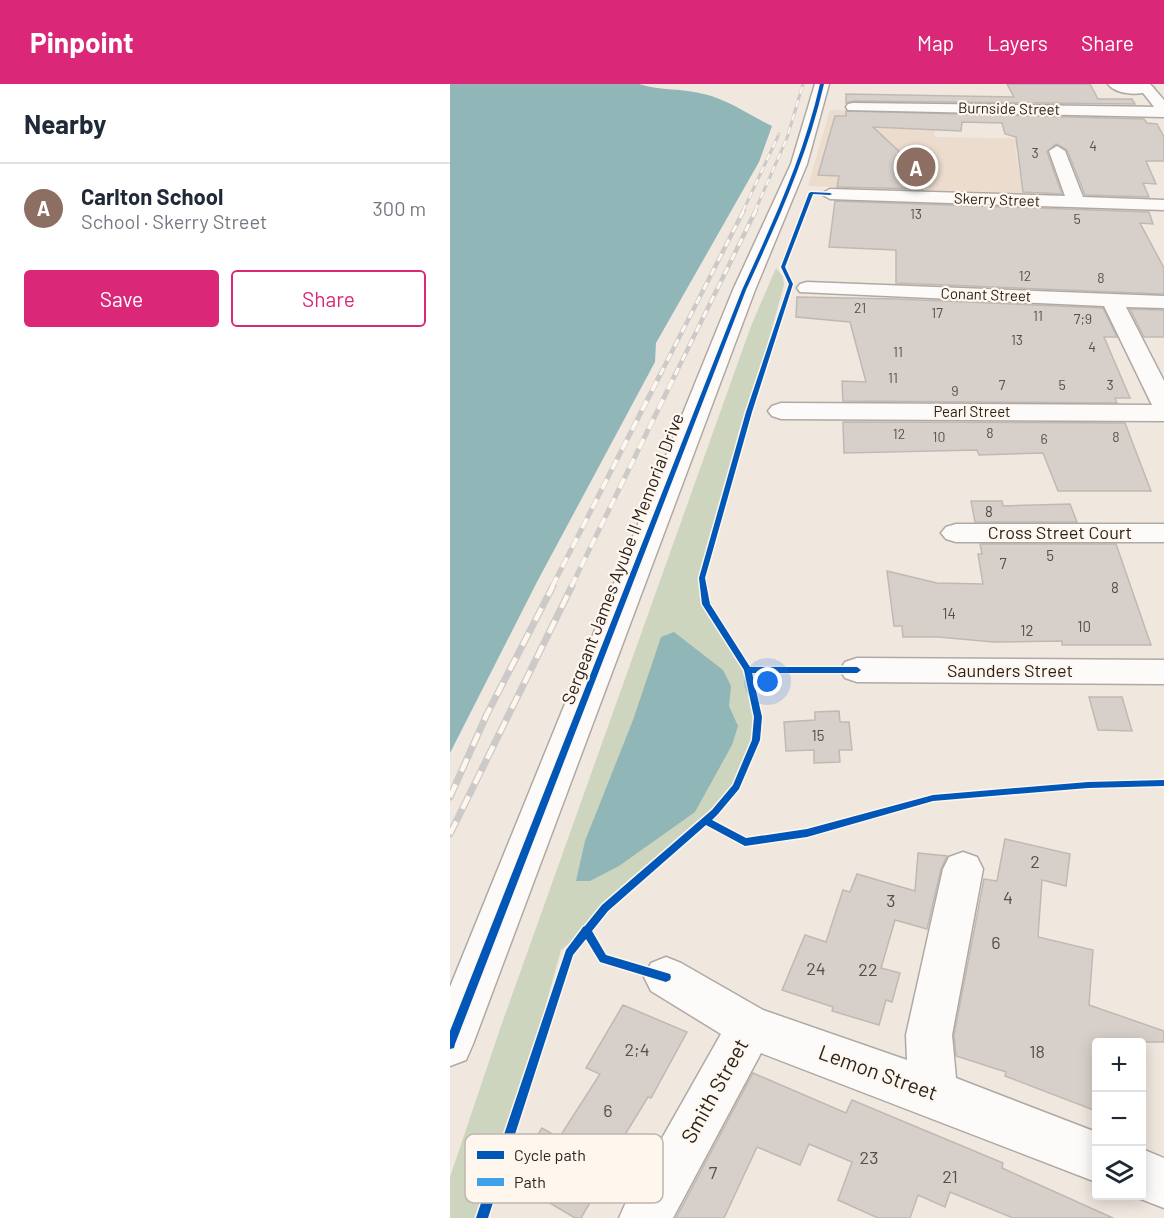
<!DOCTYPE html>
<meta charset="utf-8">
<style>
body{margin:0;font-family:Barlow,sans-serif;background:#f2f2f3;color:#1f2937}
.controls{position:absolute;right:18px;bottom:18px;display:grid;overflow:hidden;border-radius:6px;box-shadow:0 3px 15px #0003}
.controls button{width:54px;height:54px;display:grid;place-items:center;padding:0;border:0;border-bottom:2px solid #e0e1e3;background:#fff;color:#1f2937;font:30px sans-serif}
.you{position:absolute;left:318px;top:598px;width:21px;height:21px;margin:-15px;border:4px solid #fff;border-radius:50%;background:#1a73e8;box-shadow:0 0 0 9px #1a73e833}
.badge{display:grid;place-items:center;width:39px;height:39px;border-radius:50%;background:#db2777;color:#fff;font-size:20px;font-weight:700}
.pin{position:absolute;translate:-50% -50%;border:3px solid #fff;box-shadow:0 2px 6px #0006}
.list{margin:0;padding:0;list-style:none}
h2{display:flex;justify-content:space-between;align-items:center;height:78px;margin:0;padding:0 24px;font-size:26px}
h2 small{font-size:20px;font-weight:400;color:#747a83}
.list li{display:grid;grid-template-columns:39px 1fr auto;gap:18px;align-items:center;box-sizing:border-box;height:90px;padding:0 24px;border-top:2px solid #e0e1e3}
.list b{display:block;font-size:22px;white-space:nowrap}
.list p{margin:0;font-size:20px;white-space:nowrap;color:#747a83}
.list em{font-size:20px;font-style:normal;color:#747a83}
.actions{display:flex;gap:12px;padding:18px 24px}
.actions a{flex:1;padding:14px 0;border:2px solid #db2777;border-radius:6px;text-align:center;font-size:21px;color:#db2777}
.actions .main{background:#db2777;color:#fff}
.icon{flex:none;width:33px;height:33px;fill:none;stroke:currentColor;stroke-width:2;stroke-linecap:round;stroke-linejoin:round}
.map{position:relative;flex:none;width:714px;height:1134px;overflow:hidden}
header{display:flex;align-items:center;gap:36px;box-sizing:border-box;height:84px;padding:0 30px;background:#db2777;color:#fff}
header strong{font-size:28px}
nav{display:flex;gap:33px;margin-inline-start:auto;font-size:21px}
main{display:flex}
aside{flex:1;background:#fff}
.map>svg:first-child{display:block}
.built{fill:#ebdccd}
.green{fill:#ced5be}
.water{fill:#91b6b8}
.building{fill:#d7d0ca;stroke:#c0b9b3;stroke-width:1.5}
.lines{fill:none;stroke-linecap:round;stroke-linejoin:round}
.minor-casing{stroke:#b0a9a3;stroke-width:3}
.major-casing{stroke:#b0a9a3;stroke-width:3}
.highway-casing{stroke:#b0a9a3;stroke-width:3}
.minor{fill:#fdfbfa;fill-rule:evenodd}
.major{fill:#fdfbfa;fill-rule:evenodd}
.highway{fill:#fdfbfa;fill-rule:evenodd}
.rail-far3-casing{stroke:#cccac8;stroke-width:3}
.rail-far2-casing{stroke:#cccac8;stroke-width:4.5}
.rail-far1-casing{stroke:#cccac8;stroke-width:5}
.rail-casing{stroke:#cccac8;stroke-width:7}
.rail-far3{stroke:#fff6ed;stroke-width:2;stroke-dasharray:7;stroke-linecap:butt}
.rail-far2{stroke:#fff6ed;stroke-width:3;stroke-dasharray:8;stroke-linecap:butt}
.rail-far1{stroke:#fff6ed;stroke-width:4;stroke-dasharray:11;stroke-linecap:butt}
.rail{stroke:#fff6ed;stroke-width:4.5;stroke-dasharray:14;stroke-linecap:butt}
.cycleway-casing{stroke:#fff6ed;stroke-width:3}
.cycleway{fill:#0057b8;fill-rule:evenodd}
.labels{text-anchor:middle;stroke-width:4.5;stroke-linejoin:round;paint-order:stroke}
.far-number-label{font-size:14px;fill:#544f4a}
.far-street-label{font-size:15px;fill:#29241f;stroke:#fff6ed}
.number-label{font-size:15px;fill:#544f4a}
.street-label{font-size:18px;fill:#29241f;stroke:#fff6ed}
.near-number-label{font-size:18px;fill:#544f4a}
.near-street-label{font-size:21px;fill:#29241f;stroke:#fff6ed}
.key{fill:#fff6ed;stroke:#bfb7af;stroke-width:1.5}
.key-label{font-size:16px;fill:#29241f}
</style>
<header>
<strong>Pinpoint</strong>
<nav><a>Map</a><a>Layers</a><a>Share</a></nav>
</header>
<main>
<aside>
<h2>Nearby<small></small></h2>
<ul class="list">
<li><span class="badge" style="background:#8d6e63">A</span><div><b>Carlton School</b><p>School · Skerry Street</p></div><em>300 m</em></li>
</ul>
<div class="actions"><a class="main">Save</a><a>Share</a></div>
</aside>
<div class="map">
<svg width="714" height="1134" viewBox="0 0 714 1134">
<rect width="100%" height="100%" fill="#f0e7df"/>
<path class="built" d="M 380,26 L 482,28 L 485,53 L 595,55 L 599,64 L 565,64 L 573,109 L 358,102 Z"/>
<path class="green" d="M 326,184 L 333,193 L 334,201 L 252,494 L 256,520 L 298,586 L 305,617 L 308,633 L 306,656 L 298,678 L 286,703 L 265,728 L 155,824 L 136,846 L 111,866 L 37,1134 L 0,1134 L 0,1093 L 51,942 L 301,242 Z"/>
<g class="water">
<path d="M 0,0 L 189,0 C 211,7 232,4 254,10 C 279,16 299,31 322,42 L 309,78 L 206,259 L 205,278 L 88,496 L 0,669 Z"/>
<path d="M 224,548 L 273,586 L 281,602 L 279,622 L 288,642 L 282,661 L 245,728 L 169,782 L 140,797 L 126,797 L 135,757 L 183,636 L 211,553 Z"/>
</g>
<g class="building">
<path d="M 557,0 L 640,0 L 648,15 L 682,15 L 685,20 L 403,17 L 396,19 L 396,10 L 564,13 Z"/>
<path d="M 396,27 L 694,35 L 697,39 L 707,40 L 714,53 L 714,77 L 696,77 L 706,100 L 693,99 L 699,113 L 635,111 L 617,66 L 606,60 L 597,68 L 612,110 L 573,108 L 566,53 L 555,50 L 552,39 L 512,38 L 511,47 L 423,43 L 467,84 L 472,105 L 387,103 L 389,92 L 368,91 L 385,32 L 396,32 Z"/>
<path d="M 385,117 L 699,128 L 703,140 L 690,139 L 714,184 L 714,210 L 446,199 L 446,166 L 379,163 Z"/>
<path d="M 347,213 L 446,215 L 653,224 L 667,253 L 654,253 L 680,314 L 665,314 L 667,319 L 393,317 L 392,297 L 416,298 L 400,238 L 346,233 Z"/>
<path d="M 680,225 L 714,226 L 714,253 L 694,253 Z"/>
<path d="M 393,338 L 675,339 L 701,407 L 608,407 L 593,369 L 529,371 L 527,366 L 394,369 Z"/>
<path d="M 521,417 L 552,417 L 553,422 L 620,420 L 627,438 L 525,438 Z"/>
<path d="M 530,460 L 666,460 L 701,561 L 612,561 L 612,557 L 544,558 L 488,553 L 453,553 L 452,542 L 444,542 L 437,487 L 487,499 L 533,500 L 528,470 L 532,470 Z"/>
<path d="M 639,613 L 672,613 L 682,647 L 648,646 Z"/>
<path d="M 389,627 L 390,638 L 399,638 L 402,666 L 389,666 L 390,678 L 364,679 L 364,666 L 336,667 L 334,638 L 365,636 L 365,628 Z"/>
<path d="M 555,755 L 620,770 L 616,802 L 592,796 L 588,853 L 643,866 L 639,921 L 714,947 L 714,958 L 646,958 L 646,1027 L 555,992 L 556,988 L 506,972 L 504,951 L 534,795 L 547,797 Z"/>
<path d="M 468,769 L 497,772 L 491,785 L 477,845 L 445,836 L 431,884 L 450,889 L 442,918 L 436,916 L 429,941 L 382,927 L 383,923 L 332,906 L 355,851 L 376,858 L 393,806 L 400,808 L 407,790 L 465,807 Z"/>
<path d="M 173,921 L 237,948 L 201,1014 L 198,1013 L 157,1080 L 161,1083 L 131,1134 L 125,1134 L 59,1095 L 92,1044 L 109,1054 L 150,990 L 136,984 Z"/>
<path d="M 303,989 L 396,1029 L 402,1016 L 553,1079 L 552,1084 L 663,1134 L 563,1134 L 500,1108 L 495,1123 L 468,1111 L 460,1134 L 428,1134 L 388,1116 L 402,1078 L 359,1060 L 350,1081 L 307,1063 L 274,1134 L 226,1134 Z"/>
</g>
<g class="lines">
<defs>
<g id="minor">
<path d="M 658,0 L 698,0 L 704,4 C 694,13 666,11 658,0 Z"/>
<path d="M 403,19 L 714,23 L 714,33 L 398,26 L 396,23 L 398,20 Z"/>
<path d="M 607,62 L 615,67 L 633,113 L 714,116 L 714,126 L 380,115 L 371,110 L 380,105 L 615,112 L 599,67 Z"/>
<path d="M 357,198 L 714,212 L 714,224 L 676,223 L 714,297 L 714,337 L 331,335 L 322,332 L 318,327 L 322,322 L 331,319 L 702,321 L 654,222 L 350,208 L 347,204 L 350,200 Z"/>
<path d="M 506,440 L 714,440 L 714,458 L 506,458 L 496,455 L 491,449 L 496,443 Z"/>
<path d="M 407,574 L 714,576 L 714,600 L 407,598 L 395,594 L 390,586 L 395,578 Z"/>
<path d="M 513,768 L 527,773 L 533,785 L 502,951 L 506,994 L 646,1048 L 646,1098 L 311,969 L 223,1134 L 169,1134 L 177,1116 L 271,950 L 201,907 L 194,893 L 201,879 L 216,873 L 231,879 L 313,926 L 457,976 L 456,951 L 493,785 L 499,773 Z"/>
<path d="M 692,1065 L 714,1074 L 714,1124 L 683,1112 L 692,1112 Z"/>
</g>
<path id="major" d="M 365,0 L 379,0 L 357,80 L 305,206 L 23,960 L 16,976 L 0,982 L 0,903 L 283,206 L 341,80 Z"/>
<path id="highway" d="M 686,0 L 700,0 L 714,16 L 714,31 L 709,29 Z"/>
</defs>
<use href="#minor" class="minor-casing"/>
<use href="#major" class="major-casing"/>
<use href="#highway" class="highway-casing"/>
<use href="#minor" class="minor"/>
<use href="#major" class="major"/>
<use href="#highway" class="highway"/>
<defs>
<g id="rail-far3">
<path d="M 293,127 L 329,50"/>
<path d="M 305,127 L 337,54 L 353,0"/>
</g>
<g id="rail-far2">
<path d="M 210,291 L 294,126"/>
<path d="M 225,291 L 306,126"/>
</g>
<g id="rail-far1">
<path d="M 102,503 L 211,289"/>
<path d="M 121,503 L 226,289"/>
</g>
<g id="rail">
<path d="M 0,713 L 37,630 L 103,502"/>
<path d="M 0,750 L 122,502"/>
</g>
</defs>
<use href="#rail-far3" class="rail-far3-casing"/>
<use href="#rail-far2" class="rail-far2-casing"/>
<use href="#rail-far1" class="rail-far1-casing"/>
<use href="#rail" class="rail-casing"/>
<use href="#rail-far3" class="rail-far3"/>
<use href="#rail-far2" class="rail-far2"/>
<use href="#rail-far1" class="rail-far1"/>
<use href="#rail" class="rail"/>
<defs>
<g id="cycleway">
<path d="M 370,0 L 374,0 C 357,74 327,138 296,206 L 5,960 L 4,964 L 0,965 L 0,947 L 292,206 C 323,138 353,74 370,0 Z"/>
<path d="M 361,108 L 380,109 L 382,110 L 380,111 L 363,110 L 335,183 L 343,200 L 302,328 L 255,494 L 260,520 L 300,583 L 407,583 L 411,586 L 407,589 L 302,589 L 312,633 L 310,656 L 289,705 L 268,730 L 262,736 L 296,754 L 357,745 L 483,711 L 638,698 L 714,696 L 714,702 L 638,704 L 483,717 L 357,753 L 295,762 L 256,741 L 158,827 L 142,847 L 156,871 L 220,890 L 221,893 L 220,896 L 216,898 L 150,878 L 136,855 L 123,871 L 38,1134 L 26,1134 L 116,866 L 131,846 L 133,843 L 135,842 L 152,821 L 262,726 L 283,701 L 302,656 L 304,633 L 294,586 L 252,520 L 249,494 L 296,328 L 339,200 L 331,183 L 359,109 Z"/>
</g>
</defs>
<use href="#cycleway" class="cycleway-casing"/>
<use href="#cycleway" class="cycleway"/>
</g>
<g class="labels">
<g class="far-number-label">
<text x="643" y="67">4</text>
<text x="585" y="74">3</text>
<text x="466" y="135">13</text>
<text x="627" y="140">5</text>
<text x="575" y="197">12</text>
<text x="651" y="199">8</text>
<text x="410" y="229">21</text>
<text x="487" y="234">17</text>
<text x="588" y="237">11</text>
<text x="633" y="240">7;9</text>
<text x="567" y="261">13</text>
<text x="642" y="268">4</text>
<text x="448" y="273">11</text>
<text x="443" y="299">11</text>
<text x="552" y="306">7</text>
<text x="612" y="306">5</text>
<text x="660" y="306">3</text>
<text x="505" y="312">9</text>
<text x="540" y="354">8</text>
<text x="449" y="355">12</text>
<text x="489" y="358">10</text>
<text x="666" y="358">8</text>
<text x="594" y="360">6</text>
</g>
<g class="far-street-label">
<text transform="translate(559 25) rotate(1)" y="5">Burnside Street</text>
<text transform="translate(547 116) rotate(2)" y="5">Skerry Street</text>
<text transform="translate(536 211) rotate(2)" y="5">Conant Street</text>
<text x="522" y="333">Pearl Street</text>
</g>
<g class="number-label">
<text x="539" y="433">8</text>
<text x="600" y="477">5</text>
<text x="553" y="485">7</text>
<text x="665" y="509">8</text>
<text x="499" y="535">14</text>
<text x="634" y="548">10</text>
<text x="577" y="552">12</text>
<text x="368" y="657">15</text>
</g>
<g class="street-label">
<text x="610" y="455">Cross Street Court</text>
<text transform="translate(173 475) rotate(-69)" y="6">Sergeant James Ayube II Memorial Drive</text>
<text x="560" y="593">Saunders Street</text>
</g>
<g class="near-number-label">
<text x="585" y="784">2</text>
<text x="558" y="820">4</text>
<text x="441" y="823">3</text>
<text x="546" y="865">6</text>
<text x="366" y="891">24</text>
<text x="418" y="892">22</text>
<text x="187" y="972">2;4</text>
<text x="587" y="974">18</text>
<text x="158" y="1033">6</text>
<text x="419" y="1080">23</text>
<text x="263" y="1095">7</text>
<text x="500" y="1099">21</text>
</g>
<g class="near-street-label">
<text transform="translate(428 989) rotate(20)" y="7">Lemon Street</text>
<text transform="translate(265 1007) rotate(-61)" y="7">Smith Street</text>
</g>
</g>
<rect x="15" y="1050" width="198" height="69" rx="9" class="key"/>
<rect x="27" y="1067" width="27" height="8" fill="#0057b8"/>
<rect x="27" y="1094" width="27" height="8" fill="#3ea2ea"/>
<g class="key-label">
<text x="64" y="1077">Cycle path</text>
<text x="64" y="1104">Path</text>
</g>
</svg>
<div class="controls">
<button>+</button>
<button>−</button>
<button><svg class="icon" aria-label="layers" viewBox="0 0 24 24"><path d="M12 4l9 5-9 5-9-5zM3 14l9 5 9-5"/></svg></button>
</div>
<div class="you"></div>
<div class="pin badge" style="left:466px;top:83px;background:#8d6e63">A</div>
</div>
</main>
